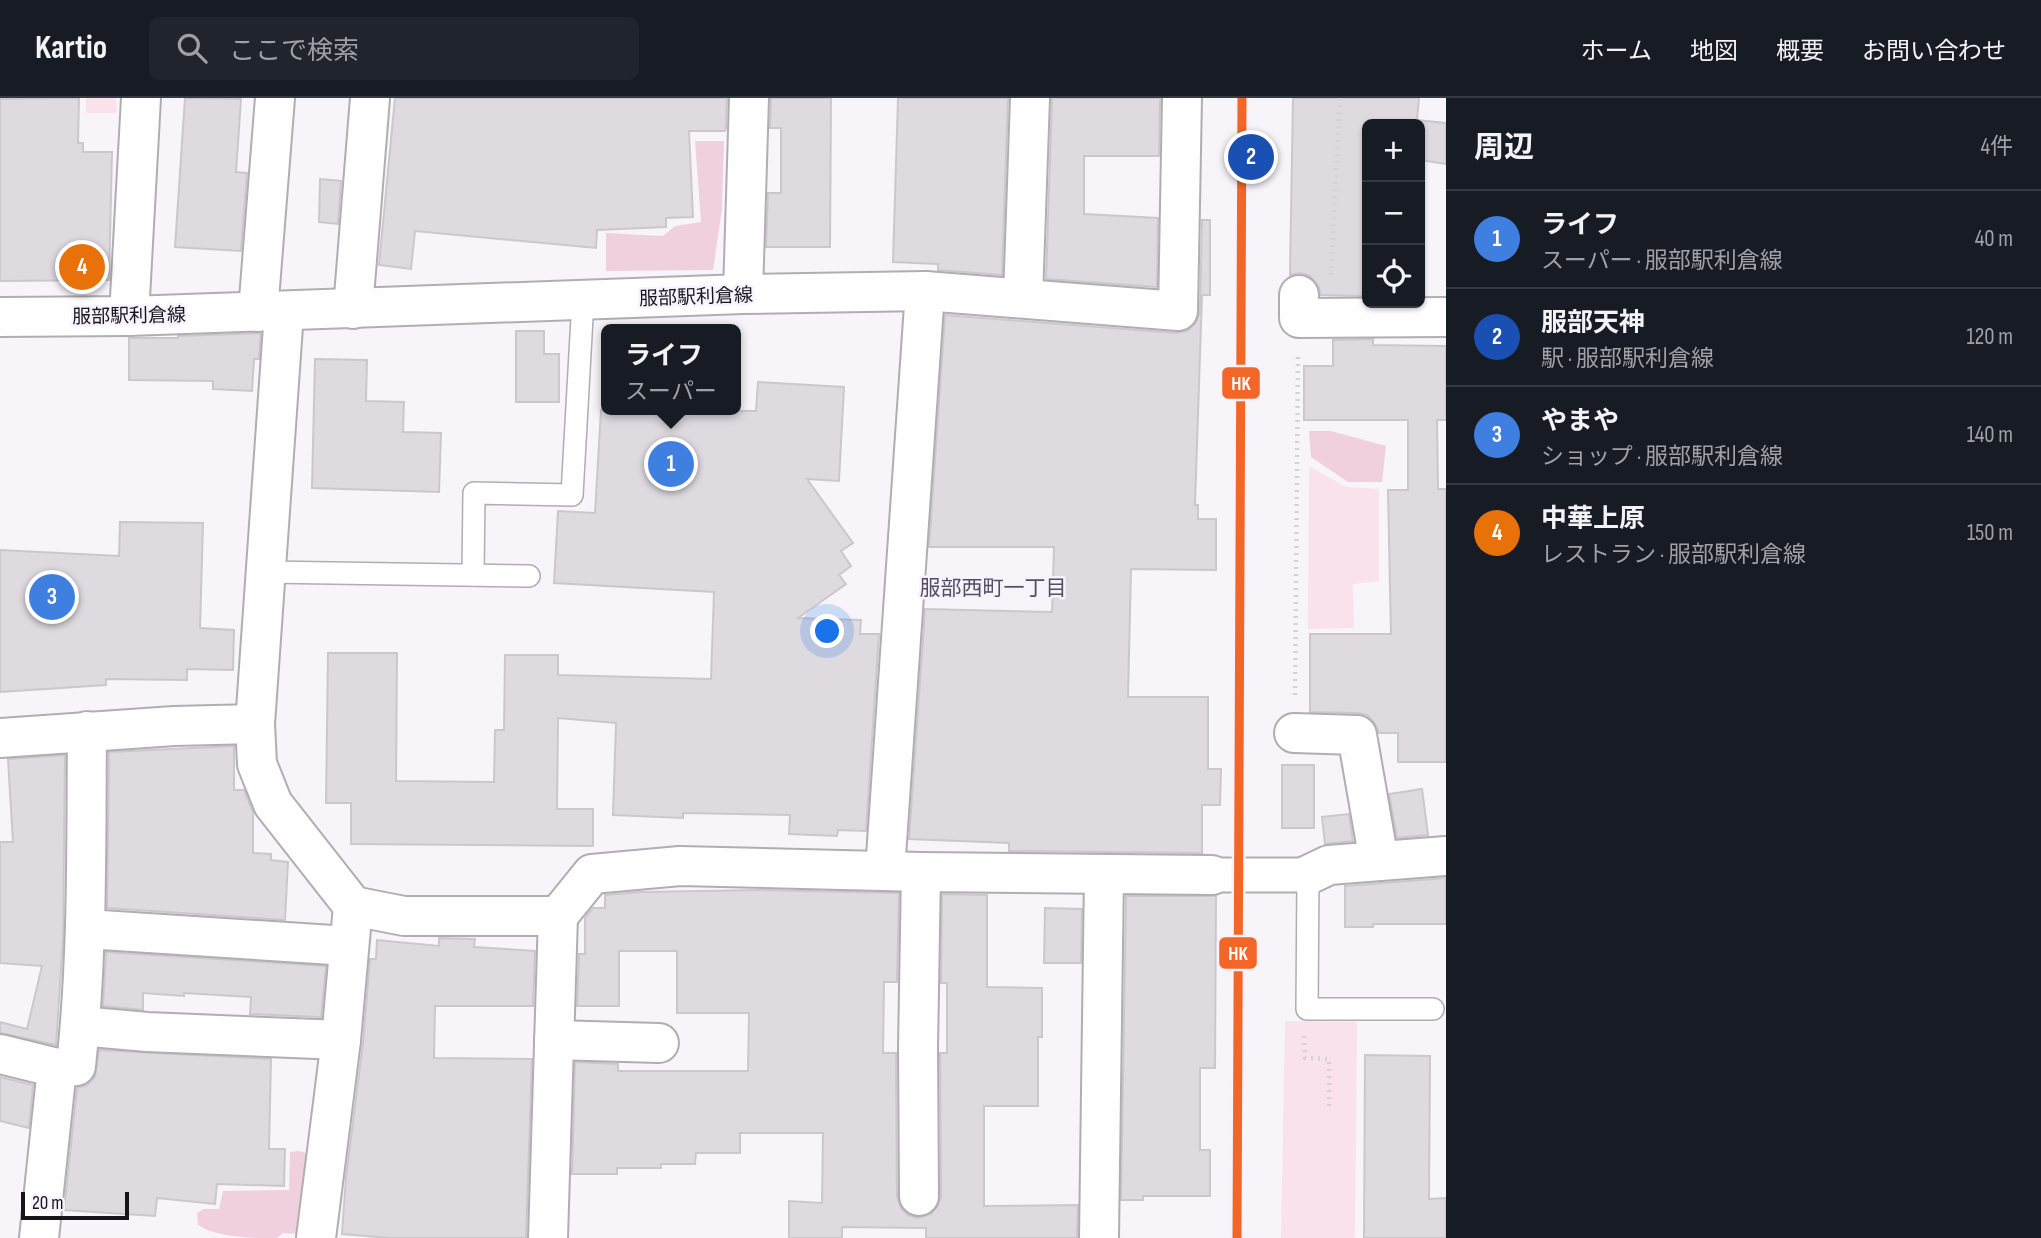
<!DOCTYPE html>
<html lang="ja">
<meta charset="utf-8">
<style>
body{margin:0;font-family:"Sofia Sans Condensed","Noto Sans JP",sans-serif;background:#20242c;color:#f1f3f6}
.controls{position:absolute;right:21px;top:21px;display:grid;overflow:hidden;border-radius:10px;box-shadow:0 2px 5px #0004}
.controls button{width:63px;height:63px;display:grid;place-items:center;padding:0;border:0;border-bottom:2px solid #363941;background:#171b24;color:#f1f3f6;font:35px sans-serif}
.scale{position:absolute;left:21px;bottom:18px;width:108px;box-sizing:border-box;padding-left:7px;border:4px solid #18141c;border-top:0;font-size:19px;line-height:24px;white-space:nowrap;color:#18141c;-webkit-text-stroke:5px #f6f3fc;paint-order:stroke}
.you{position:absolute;left:828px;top:534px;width:24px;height:24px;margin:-18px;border:5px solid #fff;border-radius:50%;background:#1a73e8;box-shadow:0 0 0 10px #1a73e833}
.badge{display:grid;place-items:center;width:46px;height:46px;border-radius:50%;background:#b2b2b7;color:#fff;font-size:23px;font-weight:700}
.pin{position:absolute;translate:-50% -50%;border:4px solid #fff;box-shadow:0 2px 7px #0006}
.popup{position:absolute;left:601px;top:226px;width:140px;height:91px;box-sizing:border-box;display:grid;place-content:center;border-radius:10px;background:#171b24;filter:drop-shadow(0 2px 5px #0005);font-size:23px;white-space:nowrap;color:#9ea1a6}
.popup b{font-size:26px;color:#f1f3f6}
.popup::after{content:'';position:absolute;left:50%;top:100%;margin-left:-14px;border:14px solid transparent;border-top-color:#171b24}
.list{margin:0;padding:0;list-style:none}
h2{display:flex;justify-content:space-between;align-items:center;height:91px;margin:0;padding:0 28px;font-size:30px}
h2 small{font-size:23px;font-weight:400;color:#9ea1a6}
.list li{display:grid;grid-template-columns:46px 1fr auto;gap:21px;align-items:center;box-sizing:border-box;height:98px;padding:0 28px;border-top:2px solid #363941}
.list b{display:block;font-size:26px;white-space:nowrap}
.list p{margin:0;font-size:23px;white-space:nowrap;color:#9ea1a6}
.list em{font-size:23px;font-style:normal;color:#9ea1a6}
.icon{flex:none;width:38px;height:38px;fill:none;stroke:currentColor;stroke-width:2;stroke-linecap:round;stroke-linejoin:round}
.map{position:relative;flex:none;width:1446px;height:1140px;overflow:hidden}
header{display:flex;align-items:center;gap:42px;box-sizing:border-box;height:98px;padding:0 35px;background:#171b24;border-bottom:2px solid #363941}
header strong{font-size:33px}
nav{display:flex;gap:38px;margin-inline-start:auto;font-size:24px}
.search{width:490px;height:63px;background:#20242c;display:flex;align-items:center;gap:18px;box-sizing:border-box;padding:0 24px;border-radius:10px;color:#9ea1a6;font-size:26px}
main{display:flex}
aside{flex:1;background:#171b24}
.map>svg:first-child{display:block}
.green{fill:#f9e2ec}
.forest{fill:#f0d0de}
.building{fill:#dfdae0;stroke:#ccc7cd;stroke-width:2}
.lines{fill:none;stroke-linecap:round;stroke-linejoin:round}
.service-casing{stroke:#b0adb3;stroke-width:24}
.pedestrian-casing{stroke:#b0adb3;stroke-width:37}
.minor-casing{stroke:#b0adb3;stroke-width:42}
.path{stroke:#d3d3d5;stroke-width:4.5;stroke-dasharray:2 5;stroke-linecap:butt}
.service{stroke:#fefefe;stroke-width:21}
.pedestrian{stroke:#fefefe;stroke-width:33}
.minor{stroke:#fefefe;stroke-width:38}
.rail-1-casing{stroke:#f6f3fc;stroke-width:14}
.rail-1{stroke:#f26627;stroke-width:9}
.labels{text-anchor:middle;stroke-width:5;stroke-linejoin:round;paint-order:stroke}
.street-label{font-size:19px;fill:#18141c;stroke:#f6f3fc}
.neighbourhood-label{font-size:21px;fill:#554d60;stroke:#f6f3fc}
.line-badge{stroke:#f6f3fc;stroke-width:2.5}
.badge-label{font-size:19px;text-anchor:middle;font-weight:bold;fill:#fff}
</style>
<header>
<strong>Kartio</strong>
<div class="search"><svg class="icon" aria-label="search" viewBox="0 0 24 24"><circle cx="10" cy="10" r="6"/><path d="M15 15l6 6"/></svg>ここで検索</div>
<nav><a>ホーム</a><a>地図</a><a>概要</a><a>お問い合わせ</a></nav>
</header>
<main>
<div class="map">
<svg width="1446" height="1140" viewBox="0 0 1446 1140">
<rect width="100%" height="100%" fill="#f7f5fa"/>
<g class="green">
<path d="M 86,0 L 116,0 L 117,15 L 86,15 Z"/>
<path d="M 1309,368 L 1346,389 L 1379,391 L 1379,483 L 1353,486 L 1354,530 L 1308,531 Z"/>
<path d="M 1285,923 L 1357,924 L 1355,1140 L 1281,1140 Z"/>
</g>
<g class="forest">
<path d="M 695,43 L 724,43 L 722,111 L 713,172 L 606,173 L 606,135 L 663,138 L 675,128 L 701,124 Z"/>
<path d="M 1309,333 L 1331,333 L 1386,348 L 1382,384 L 1348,384 L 1311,359 Z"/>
<path d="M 299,1053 L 314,1057 L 303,1136 L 283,1135 L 277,1140 C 252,1140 217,1140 198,1127 L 197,1115 L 204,1111 L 219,1111 L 223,1093 L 289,1092 L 290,1054 Z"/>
</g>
<g class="building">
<path d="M 79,0 L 78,45 L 83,45 L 83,54 L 112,54 L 109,182 L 0,183 L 0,1 Z"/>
<path d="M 185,0 L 241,1 L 236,74 L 247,75 L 241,153 L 175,149 Z"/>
<path d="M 395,0 L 727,0 L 726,30 L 725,33 L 689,33 L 693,119 L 666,120 L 666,129 L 597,132 L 596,150 L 415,133 L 411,171 L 379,167 Z"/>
<path d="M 771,0 L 831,0 L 830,149 L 766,149 L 768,95 L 781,95 L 781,30 L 770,30 Z"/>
<path d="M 898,0 L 1008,0 L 1002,177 L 938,172 L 938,166 L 893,164 Z"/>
<path d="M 1052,0 L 1160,0 L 1159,58 L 1084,58 L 1084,116 L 1158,120 L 1157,189 L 1046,181 Z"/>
<path d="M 1293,0 L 1419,0 L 1417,22 L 1446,25 L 1446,66 L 1420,62 L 1420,26 L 1367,26 L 1367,198 L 1321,197 L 1318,187 L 1310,178 L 1300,175 L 1290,177 Z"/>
<path d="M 320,81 L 341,83 L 338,126 L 319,124 Z"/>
<path d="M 1202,122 L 1210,122 L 1210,197 L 1202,197 L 1195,407 L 1198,407 L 1198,421 L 1216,421 L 1216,472 L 1131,471 L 1128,599 L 1208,599 L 1208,671 L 1221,671 L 1220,707 L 1202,707 L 1202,755 L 1009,753 L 1009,745 L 909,741 L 925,511 L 1052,514 L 1054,449 L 929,449 L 945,217 L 1176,235 L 1187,233 L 1196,225 L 1200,213 Z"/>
<path d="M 516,233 L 544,233 L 544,256 L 559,256 L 559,304 L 516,304 Z"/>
<path d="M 261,235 L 259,261 L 254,261 L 252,293 L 213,291 L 213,283 L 129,282 L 129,240 L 178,240 L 178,238 Z"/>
<path d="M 1373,241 L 1373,247 L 1446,248 L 1446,322 L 1437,322 L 1438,391 L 1446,391 L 1446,664 L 1398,664 L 1398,635 L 1379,635 L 1374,624 L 1367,617 L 1358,615 L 1310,614 L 1310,536 L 1391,536 L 1388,392 L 1408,392 L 1408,322 L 1304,322 L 1304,268 L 1333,268 L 1333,242 Z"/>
<path d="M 315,261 L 367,262 L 366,303 L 404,304 L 403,334 L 441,335 L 439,394 L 312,390 Z"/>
<path d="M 758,284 L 844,289 L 839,383 L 807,381 L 853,445 L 841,453 L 851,468 L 839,477 L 846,486 L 798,520 L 861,522 L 860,536 L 879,536 L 866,733 L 838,732 L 837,738 L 789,736 L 790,717 L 683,715 L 683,720 L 613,717 L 616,625 L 558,620 L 557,711 L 593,711 L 593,748 L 351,746 L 351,705 L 326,705 L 328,555 L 397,555 L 396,683 L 494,684 L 495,632 L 504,632 L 505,557 L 558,557 L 558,577 L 711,581 L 714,494 L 554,485 L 558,413 L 595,415 L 601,312 L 756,313 Z"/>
<path d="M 120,424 L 203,425 L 200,530 L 234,532 L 233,572 L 187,571 L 187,582 L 106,581 L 106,587 L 0,594 L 0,452 L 119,458 Z"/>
<path d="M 234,648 L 234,692 L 244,692 L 253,714 L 253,755 L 271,756 L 271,762 L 288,764 L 285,822 L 107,810 L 109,654 Z"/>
<path d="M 65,657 L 63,842 L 56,947 L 0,935 L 0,924 L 27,931 L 42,868 L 0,865 L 0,744 L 13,744 L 8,661 Z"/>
<rect x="1282" y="667" width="32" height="63"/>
<path d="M 1422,691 L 1428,737 L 1397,740 L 1389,696 Z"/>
<path d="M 1349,716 L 1353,743 L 1325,746 L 1322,719 Z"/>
<path d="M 1446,780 L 1446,826 L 1373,826 L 1373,829 L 1345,829 L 1345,788 Z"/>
<path d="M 760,792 L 899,795 L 897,884 L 884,884 L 883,955 L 896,955 L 897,1099 L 901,1110 L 908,1117 L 918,1120 L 931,1116 L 938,1108 L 941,1098 L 940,955 L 947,955 L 947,885 L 941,885 L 942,796 L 987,797 L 987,889 L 1042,890 L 1042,939 L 1038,939 L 1038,1008 L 984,1008 L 984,1108 L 1078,1107 L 1077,1140 L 926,1140 L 926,1130 L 842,1129 L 842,1140 L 789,1140 L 789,1103 L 822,1105 L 823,1035 L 740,1035 L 740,1055 L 696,1055 L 695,1066 L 661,1066 L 661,1070 L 617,1070 L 617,1076 L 572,1076 L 575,964 L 618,966 L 618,973 L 748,973 L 749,915 L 677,915 L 677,853 L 619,853 L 619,908 L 577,908 L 579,856 L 585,856 L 585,820 L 593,810 L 605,810 L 605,797 L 640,794 Z"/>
<path d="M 1126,798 L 1216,798 L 1215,970 L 1200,970 L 1200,1052 L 1210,1052 L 1210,1098 L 1143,1098 L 1143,1102 L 1121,1102 Z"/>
<path d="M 1045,810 L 1082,811 L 1081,865 L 1044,865 Z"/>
<path d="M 439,840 L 475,841 L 474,849 L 535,853 L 533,908 L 435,908 L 434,960 L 532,961 L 526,1140 L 390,1140 L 342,1136 L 346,1079 L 363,945 L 370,861 L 376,861 L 377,842 L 439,848 Z"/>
<path d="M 106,854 L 326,868 L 321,919 L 250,916 L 251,899 L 184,895 L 184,898 L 143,895 L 143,912 L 103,908 Z"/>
<path d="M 99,952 L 271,961 L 269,1051 L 285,1051 L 284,1088 L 217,1086 L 215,1106 L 157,1100 L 155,1118 L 64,1112 L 77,990 L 87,987 L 95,979 Z"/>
<path d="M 1365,957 L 1430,958 L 1429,1101 L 1446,1100 L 1446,1140 L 1364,1140 Z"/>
<path d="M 0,979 L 33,987 L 29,1030 L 0,1023 Z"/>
</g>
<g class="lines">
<defs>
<g id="service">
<path d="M 266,474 L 529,478"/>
<path d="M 473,477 L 474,395 L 572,397 L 583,202"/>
<path d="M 1308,777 L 1307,911 L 1433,911"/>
</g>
<path id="pedestrian" d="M 1212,777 L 1308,777"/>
<g id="minor">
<path d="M 743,196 L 749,0"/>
<path d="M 1299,197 L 1299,220 L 1446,219"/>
<path d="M 1023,200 L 1030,0"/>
<path d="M 353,211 L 370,0"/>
<path d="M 258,214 L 275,0"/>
<path d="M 284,214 L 255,626 L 257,666 L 273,706 L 353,808 L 404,818 L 558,818 L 592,776 L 680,768 L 921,774 L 1212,777"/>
<path d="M 129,218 L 141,0"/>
<path d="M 0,219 L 129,218 L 743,196 L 925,193 L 1178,213 L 1182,0"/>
<path d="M 1294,635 L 1357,637 L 1379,763"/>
<path d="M 0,640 L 174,628 L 255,626"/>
<path d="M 885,773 L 925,193"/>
<path d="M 1308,777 L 1329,767 L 1446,758"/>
<path d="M 86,831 L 348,848"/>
<path d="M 80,928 L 147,934 L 341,942"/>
<path d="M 554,942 L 659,945"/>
<path d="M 0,956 L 57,970"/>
<path d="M 919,1098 L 918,950 L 921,774"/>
<path d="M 39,1140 L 57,970 L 76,968 C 88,856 86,745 87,633"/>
<path d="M 316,1140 L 341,942 L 353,808"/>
<path d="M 548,1140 L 558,818"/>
<path d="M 1099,1140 L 1104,776"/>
</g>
</defs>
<use href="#service" class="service-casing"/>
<use href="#pedestrian" class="pedestrian-casing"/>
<use href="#minor" class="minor-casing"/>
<g class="path">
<path d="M 1331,177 L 1340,0"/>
<path d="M 1295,597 L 1298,256"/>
<path d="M 1304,938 L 1305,960 L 1329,961 L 1329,1010"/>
</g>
<use href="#service" class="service"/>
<use href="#pedestrian" class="pedestrian"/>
<use href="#minor" class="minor"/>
<defs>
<path id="rail-1" d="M 1237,1140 L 1242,0"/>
</defs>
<use href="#rail-1" class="rail-1-casing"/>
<use href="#rail-1" class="rail-1"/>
</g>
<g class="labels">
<g class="street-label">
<text transform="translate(696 198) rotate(-2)" y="7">服部駅利倉線</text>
<text transform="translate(129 217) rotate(-1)" y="7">服部駅利倉線</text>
</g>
<g class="neighbourhood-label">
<text x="993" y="497">服部西町一丁目</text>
</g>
</g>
<g class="line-badge">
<rect x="1221" y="268" width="40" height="34" rx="7" fill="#f26627"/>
<rect x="1218" y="838" width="40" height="34" rx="7" fill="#f26627"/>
</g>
<g class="badge-label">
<text x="1241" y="292">HK</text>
<text x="1238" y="862">HK</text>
</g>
</svg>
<div class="controls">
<button>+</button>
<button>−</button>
<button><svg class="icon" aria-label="locate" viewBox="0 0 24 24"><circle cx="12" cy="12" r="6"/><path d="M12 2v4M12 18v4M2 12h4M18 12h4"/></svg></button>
</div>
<div class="scale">20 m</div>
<div class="you"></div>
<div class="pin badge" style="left:671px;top:366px;background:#3f7fe0">1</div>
<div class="popup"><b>ライフ</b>スーパー</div>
<div class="pin badge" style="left:1251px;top:59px;background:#1a4fb4">2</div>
<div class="pin badge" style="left:52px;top:499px;background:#3f7fe0">3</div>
<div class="pin badge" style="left:82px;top:169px;background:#e8710a">4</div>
</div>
<aside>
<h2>周辺<small>4件</small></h2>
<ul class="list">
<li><span class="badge" style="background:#3f7fe0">1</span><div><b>ライフ</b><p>スーパー · 服部駅利倉線</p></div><em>40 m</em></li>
<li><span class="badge" style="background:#1a4fb4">2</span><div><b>服部天神</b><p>駅 · 服部駅利倉線</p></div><em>120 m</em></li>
<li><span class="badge" style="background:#3f7fe0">3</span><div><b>やまや</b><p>ショップ · 服部駅利倉線</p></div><em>140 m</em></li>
<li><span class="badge" style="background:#e8710a">4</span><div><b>中華上原</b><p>レストラン · 服部駅利倉線</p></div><em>150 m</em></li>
</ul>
</aside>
</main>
